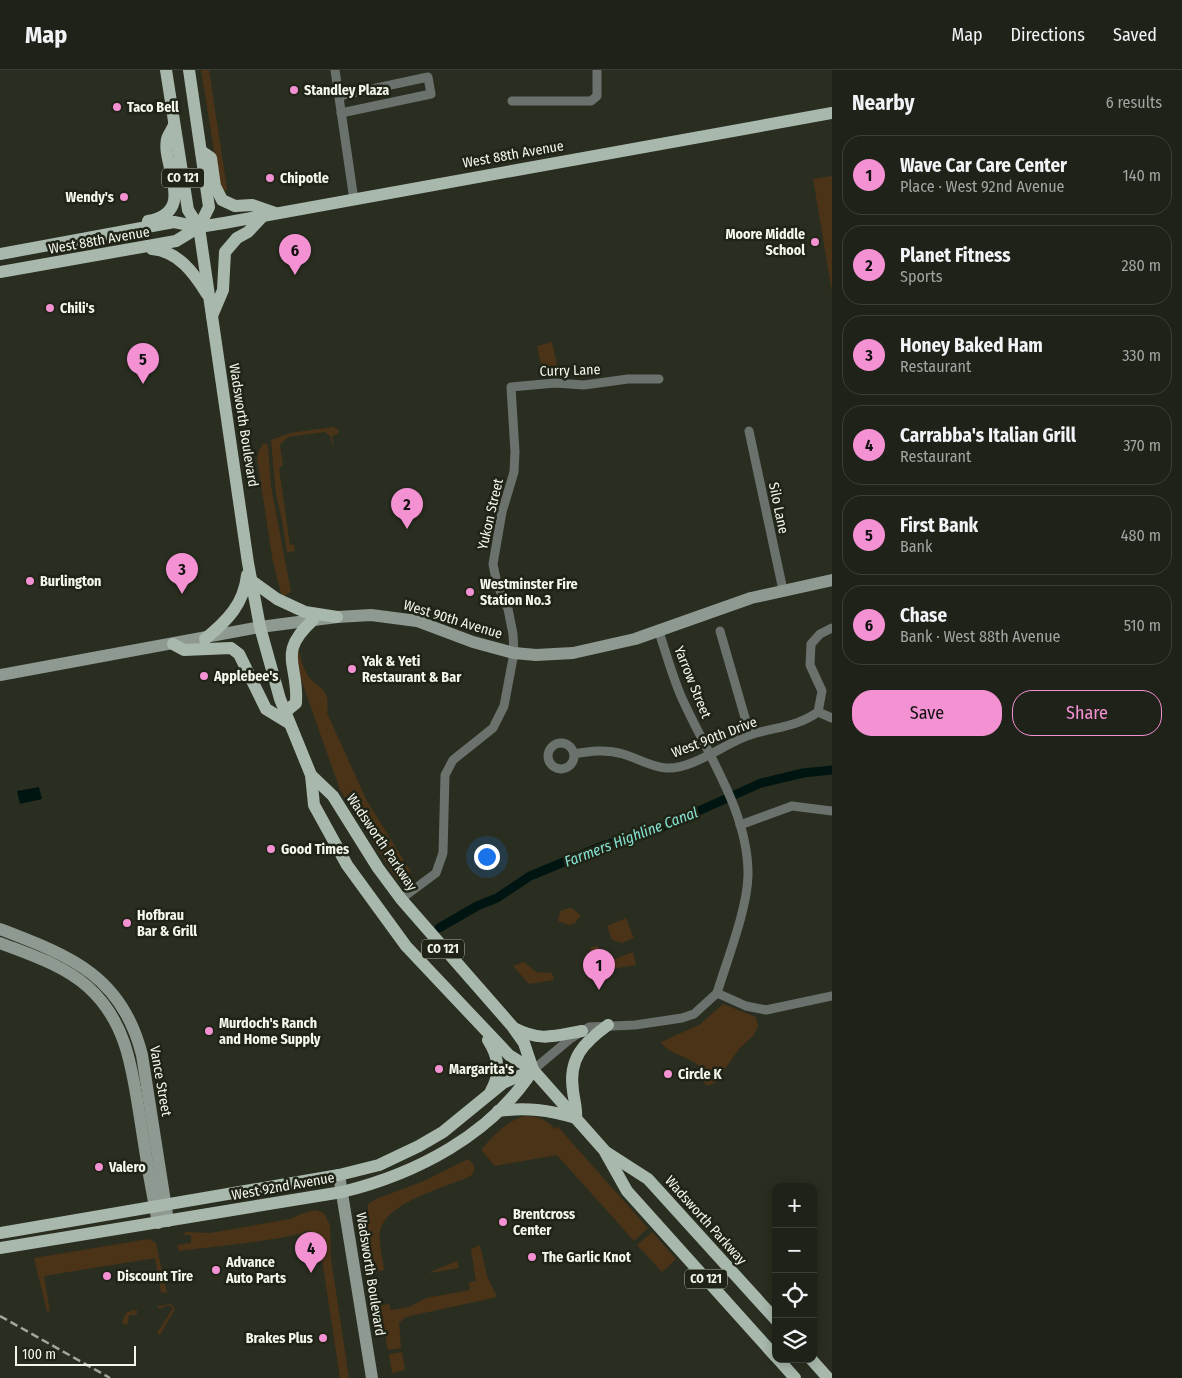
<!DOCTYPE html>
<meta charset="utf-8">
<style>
body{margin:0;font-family:"Fira Sans Condensed",sans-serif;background:#272a21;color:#f1f3f6}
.controls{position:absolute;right:15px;bottom:15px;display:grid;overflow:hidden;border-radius:10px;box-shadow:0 2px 12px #0003}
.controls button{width:45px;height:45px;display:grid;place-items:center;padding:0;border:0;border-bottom:1px solid #3c3f37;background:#1f2218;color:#f1f3f6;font:25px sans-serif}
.scale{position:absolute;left:15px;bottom:12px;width:121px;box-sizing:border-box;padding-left:5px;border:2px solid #f3f7ed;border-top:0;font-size:14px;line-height:18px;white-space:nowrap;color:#f3f7ed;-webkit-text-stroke:4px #1f2416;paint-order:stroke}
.you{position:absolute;left:486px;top:786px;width:18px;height:18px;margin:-12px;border:4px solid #fff;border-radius:50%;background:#1a73e8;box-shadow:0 0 0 8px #1a73e833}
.badge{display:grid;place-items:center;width:32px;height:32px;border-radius:50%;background:#f491d3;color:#111;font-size:16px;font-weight:700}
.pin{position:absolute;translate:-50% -41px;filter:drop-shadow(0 1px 2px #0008)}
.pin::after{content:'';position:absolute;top:26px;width:18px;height:15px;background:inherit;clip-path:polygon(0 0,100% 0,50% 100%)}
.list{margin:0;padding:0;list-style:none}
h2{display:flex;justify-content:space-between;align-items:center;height:65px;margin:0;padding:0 20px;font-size:21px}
h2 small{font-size:16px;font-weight:400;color:#a1a4a2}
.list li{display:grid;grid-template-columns:32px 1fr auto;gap:15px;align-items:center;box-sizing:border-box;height:80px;margin:0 10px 10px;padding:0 10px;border:1px solid #3c3f37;border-radius:20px}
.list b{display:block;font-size:19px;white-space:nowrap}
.list p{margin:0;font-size:16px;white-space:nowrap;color:#a1a4a2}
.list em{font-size:16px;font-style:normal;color:#a1a4a2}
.actions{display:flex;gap:10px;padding:15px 20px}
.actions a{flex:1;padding:11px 0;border:1px solid #f491d3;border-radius:20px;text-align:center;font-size:18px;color:#f491d3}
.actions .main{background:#f491d3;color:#111}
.icon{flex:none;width:28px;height:28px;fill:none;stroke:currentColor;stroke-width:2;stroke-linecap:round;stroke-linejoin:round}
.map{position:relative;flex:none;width:832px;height:1308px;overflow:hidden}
header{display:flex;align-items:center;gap:30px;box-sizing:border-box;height:70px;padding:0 25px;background:#1f2218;border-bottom:1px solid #3c3f37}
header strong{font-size:24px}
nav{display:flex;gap:28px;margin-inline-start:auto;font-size:18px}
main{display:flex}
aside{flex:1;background:#1f2218}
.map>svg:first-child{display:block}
.green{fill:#4b3318}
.water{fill:#001511}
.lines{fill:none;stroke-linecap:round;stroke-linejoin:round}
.canal{stroke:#001511;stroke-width:9}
.street{stroke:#6b726d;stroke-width:9}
.secondary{stroke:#8e9991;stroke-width:12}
.primary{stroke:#a9b8ad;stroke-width:12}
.rail{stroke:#a2a79b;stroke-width:2.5;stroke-dasharray:8 4;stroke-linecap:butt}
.poi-dot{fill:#f491d3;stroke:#1f2416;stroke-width:2}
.labels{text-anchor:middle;stroke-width:5;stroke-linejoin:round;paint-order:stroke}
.shield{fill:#1f2416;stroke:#b3b8ac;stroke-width:1}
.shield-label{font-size:12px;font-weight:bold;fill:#f3f7ed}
.poi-label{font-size:14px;font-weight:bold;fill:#f3f7ed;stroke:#1f2416;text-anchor:start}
.street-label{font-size:14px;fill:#f3f7ed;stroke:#1f2416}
.water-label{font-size:15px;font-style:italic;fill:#86e0d1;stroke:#1f2416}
</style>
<header>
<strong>Map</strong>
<nav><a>Map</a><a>Directions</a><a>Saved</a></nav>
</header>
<main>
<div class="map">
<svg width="832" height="1308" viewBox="0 0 832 1308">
<rect width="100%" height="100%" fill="#292e20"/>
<g class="green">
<path d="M 201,0 L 209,0 L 227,119 L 225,122 L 219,111 Z"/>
<path d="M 832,106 L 832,222 L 813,109 Z"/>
<path d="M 552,272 L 559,304 L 544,307 L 537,276 Z"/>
<path d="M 333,357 L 339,360 L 338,364 L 332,366 L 334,380 L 330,366 L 325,362 L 288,367 L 280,375 L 283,395 L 279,398 L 290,475 L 294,474 L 295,481 L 287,483 L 282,450 L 276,425 L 271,370 L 290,363 Z"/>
<path d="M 264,373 L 268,375 L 271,416 L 291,522 L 282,527 L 273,492 L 257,389 L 259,380 Z"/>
<path d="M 298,579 C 301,586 302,596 306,602 C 316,621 331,613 327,643 L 367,731 L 411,802 L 400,811 L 395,807 L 340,720 L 295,592 Z"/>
<path d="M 569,838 L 572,838 L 581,846 L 575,853 L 569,855 L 558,851 L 560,841 Z"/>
<path d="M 626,848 L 634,868 L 622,873 L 612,870 L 607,856 Z"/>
<path d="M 598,876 L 604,890 L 584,895 L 583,889 L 589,886 L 591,877 Z"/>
<path d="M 633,882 L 636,895 L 611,899 L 610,891 Z"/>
<path d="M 524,892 L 536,902 L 552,903 L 554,910 L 529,914 L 513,896 Z"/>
<path d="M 723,934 L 756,947 L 758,956 L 754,965 L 739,979 L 715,1013 L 707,1016 L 698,1005 L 703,1000 C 692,986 668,985 661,972 L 699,955 Z"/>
<path d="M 526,1046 C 539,1047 546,1049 555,1059 L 558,1057 L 648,1158 L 634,1171 L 557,1085 L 495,1096 L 481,1080 C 493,1066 507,1050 526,1046 Z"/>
<path d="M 468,1089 C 476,1095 477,1101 469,1107 C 446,1117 384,1133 380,1162 C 378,1173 383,1188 384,1200 L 375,1202 L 367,1151 L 368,1134 L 376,1129 L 424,1111 Z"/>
<path d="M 315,1140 L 324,1143 L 330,1155 L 331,1189 L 349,1308 L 340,1308 L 318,1163 L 306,1161 C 300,1168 196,1179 179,1181 L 177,1175 L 191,1173 L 191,1165 L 182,1165 L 186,1162 L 210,1163 L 290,1149 L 303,1143 Z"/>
<path d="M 652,1162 L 676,1189 L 662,1202 L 637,1175 Z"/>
<path d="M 148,1169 L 156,1173 L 167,1223 L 161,1222 L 155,1188 L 44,1206 L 50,1241 L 47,1242 L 34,1188 Z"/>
<path d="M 480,1175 L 487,1206 L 497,1227 L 406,1247 L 399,1253 L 401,1278 L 388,1280 L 379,1236 L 389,1234 L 391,1240 L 409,1237 L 426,1228 L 470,1220 L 469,1212 L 476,1211 L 471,1179 Z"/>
<path d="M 457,1191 L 459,1198 L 430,1203 L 430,1202 Z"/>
<path d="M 171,1234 L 175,1239 L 160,1265 L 157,1263 L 173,1238 L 168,1235 L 160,1239 L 157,1236 Z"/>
<path d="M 133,1240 L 138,1241 L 136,1245 L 129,1245 L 128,1254 L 124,1255 L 122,1252 L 126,1243 Z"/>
<path d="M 402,1282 L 405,1300 L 392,1303 L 389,1284 Z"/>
</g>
<path class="water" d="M 39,717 L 42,729 L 20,734 L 17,721 Z"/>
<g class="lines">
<path class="canal" d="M 439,858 L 477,836 L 497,828 L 530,806 L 605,775 L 656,760 L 761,713 L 803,703 L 832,700"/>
<g class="street">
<path d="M 335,0 L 354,130"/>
<path d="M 339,26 L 428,7 L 431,24 L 341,43"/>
<path d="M 512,31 L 591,31 L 597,26 L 597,0"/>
<path d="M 749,361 L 783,520"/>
<path d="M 720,561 L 750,665"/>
<path d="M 659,562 C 666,583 672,605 681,626 C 706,683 749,742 748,806 C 747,840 727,890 717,923"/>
<path d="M 818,642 L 822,621 L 810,595 L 811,574 L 820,564 L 832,558"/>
<circle cx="561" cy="686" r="13"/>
<path d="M 574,684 C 590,681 606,679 623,684 C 637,688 651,697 666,698 C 692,700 725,673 750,665 C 775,657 797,657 818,642 L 832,648"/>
<path d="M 740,755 L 792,736 L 832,741"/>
<path d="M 401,829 L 436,803 L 443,783 L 445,705 L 453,690 L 493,658 L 504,636 L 514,583 L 513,564 L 508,539 L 497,514 L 493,494 L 502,442 L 514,402 L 515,382 L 511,317 L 555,313 L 584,315 L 628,309 L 659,309"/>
<path d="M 717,923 L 746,936 L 766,940 L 832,926"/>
<path d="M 533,1000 L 570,969 L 589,957 L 635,955 L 682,948 L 694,944 L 717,923"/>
</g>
<g class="secondary">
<path d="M 0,605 L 260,557 L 337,547 L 371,545 L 417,551 L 473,572 L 514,583 L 536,585 L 573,583 L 635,569 L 751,528 L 832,510"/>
<path d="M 0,859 C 70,886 122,905 142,985 L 168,1151"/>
<path d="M 0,873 C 31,885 63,895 88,917 C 127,952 132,999 140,1048 C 145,1083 151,1118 158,1153"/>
<path d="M 339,1105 L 372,1308"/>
</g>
<g class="primary">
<path d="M 166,0 L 188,140 L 199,157 L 248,493 L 260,557 L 280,629 L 311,705 L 314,735 L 347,795 L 406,876 L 509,985 L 533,1000 L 604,1080 L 627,1121 L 776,1287"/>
<path d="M 189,0 L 209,137 L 199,157"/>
<path d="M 201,81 L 211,88 L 215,116 L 222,130 L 235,136 L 252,135 L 275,143"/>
<path d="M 148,151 C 198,142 161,95 167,69 C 168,65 172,60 174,55"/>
<path d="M 152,179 C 178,181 194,203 207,224"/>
<path d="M 0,184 L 174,152 L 199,157 L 224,153 L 832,43"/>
<path d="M 0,202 L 176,171 L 199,157"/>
<path d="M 212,246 L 223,220 L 225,182 L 237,168 L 248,162 L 263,146"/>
<path d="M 252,511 L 277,529 L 305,542 L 337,547"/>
<path d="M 205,569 C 227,551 244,534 247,505"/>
<path d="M 173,574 L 184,580 L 231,578 L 239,584 L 266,639 L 289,653"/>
<path d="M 285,642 L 296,633 C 299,593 276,584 313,550"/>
<path d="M 311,705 L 333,726 L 378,798 L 401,829 L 512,956 L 524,973 L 533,1000"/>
<path d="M 514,958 C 541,972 554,966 582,961"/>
<path d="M 488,970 C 499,987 501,1003 491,1021"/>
<path d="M 498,1041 C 526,1037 549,1040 576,1048"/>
<path d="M 576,1048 C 577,1038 574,1030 573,1021 C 568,989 583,973 608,955"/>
<path d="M 606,1082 L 648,1109 L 776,1250"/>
<path d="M 0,1163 L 339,1105 L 379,1095 L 419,1076 L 443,1062 L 503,1013 L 533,1000"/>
<path d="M 0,1178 L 342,1122 C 416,1104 491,1065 533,1000"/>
<path d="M 778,1289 L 795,1308"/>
<path d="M 811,1289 L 828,1308"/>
</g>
<path class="rail" d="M 0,1246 L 110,1308"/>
</g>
<g class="poi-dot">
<circle cx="294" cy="20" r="5"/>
<circle cx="117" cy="37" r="5"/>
<circle cx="270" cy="108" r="5"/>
<circle cx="124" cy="127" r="5"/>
<circle cx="815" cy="172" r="5"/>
<circle cx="50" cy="238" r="5"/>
<circle cx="30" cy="511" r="5"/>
<circle cx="470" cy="522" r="5"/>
<circle cx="352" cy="599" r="5"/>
<circle cx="204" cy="606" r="5"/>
<circle cx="271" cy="779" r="5"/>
<circle cx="127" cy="853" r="5"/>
<circle cx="209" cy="961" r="5"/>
<circle cx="439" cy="999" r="5"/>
<circle cx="668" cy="1004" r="5"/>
<circle cx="99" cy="1097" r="5"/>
<circle cx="503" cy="1152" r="5"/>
<circle cx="532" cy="1187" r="5"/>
<circle cx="216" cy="1200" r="5"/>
<circle cx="107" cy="1206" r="5"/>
<circle cx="323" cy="1268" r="5"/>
</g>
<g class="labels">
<g class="shield">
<rect x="162" y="98.5" width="42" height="19" rx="4"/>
<rect x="422" y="869.5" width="42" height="19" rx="4"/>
<rect x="685" y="1199.5" width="42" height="19" rx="4"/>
</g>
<g class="shield-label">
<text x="183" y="112">CO 121</text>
<text x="443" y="883">CO 121</text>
<text x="706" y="1213">CO 121</text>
</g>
<g class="poi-label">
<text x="304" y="25">Standley Plaza</text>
<text x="127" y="42">Taco Bell</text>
<text x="280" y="113">Chipotle</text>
<text x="114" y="132" text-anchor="end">Wendy's</text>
<text x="805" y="169" text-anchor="end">Moore Middle<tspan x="805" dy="16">School</tspan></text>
<text x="60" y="243">Chili's</text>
<text x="40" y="516">Burlington</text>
<text x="480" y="519">Westminster Fire<tspan x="480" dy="16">Station No.3</tspan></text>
<text x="362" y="596">Yak &amp; Yeti<tspan x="362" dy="16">Restaurant &amp; Bar</tspan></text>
<text x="214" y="611">Applebee's</text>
<text x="281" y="784">Good Times</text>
<text x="137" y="850">Hofbrau<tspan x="137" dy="16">Bar &amp; Grill</tspan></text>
<text x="219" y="958">Murdoch's Ranch<tspan x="219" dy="16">and Home Supply</tspan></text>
<text x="449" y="1004">Margarita's</text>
<text x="678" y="1009">Circle K</text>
<text x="109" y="1102">Valero</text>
<text x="513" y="1149">Brentcross<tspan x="513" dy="16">Center</tspan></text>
<text x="542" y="1192">The Garlic Knot</text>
<text x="226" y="1197">Advance<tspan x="226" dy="16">Auto Parts</tspan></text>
<text x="117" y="1211">Discount Tire</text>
<text x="313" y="1273" text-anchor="end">Brakes Plus</text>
</g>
<g class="street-label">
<text transform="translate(513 84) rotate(-10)" y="5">West 88th Avenue</text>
<text transform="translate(99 170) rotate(-10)" y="5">West 88th Avenue</text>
<text transform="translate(570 300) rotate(-2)" y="5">Curry Lane</text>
<text transform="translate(244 355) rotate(81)" y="5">Wadsworth Boulevard</text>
<text transform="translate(779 438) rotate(78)" y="5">Silo Lane</text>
<text transform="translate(490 444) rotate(-77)" y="5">Yukon Street</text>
<text transform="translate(453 549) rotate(17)" y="5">West 90th Avenue</text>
<text transform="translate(693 612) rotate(68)" y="5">Yarrow Street</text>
<text transform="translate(714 667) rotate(-21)" y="5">West 90th Drive</text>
<text transform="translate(382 772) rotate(56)" y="5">Wadsworth Parkway</text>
<text transform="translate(161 1011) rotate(80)" y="5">Vance Street</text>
<text transform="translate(283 1116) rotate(-10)" y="5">West 92nd Avenue</text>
<text transform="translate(706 1150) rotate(48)" y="5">Wadsworth Parkway</text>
<text transform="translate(371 1204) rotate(81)" y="5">Wadsworth Boulevard</text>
</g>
<g class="water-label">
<text transform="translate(631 767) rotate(-21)" y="5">Farmers Highline Canal</text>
</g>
</g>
</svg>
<div class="controls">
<button>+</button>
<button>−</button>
<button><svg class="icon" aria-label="locate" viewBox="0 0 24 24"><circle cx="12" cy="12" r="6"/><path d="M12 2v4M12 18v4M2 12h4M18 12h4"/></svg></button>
<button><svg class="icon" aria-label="layers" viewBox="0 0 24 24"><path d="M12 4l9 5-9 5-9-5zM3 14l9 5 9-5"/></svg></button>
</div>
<div class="scale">100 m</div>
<div class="you"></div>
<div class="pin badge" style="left:599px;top:920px">1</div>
<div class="pin badge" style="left:407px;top:459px">2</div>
<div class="pin badge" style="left:182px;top:524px">3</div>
<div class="pin badge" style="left:311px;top:1203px">4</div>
<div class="pin badge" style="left:143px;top:314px">5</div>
<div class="pin badge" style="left:295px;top:205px">6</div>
</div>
<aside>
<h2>Nearby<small>6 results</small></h2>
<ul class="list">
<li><span class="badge">1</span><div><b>Wave Car Care Center</b><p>Place · West 92nd Avenue</p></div><em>140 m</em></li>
<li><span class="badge">2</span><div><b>Planet Fitness</b><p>Sports</p></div><em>280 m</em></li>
<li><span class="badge">3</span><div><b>Honey Baked Ham</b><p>Restaurant</p></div><em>330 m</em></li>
<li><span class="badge">4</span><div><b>Carrabba's Italian Grill</b><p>Restaurant</p></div><em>370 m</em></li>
<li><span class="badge">5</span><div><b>First Bank</b><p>Bank</p></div><em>480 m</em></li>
<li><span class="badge">6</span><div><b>Chase</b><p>Bank · West 88th Avenue</p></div><em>510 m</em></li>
</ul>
<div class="actions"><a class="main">Save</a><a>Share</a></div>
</aside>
</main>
